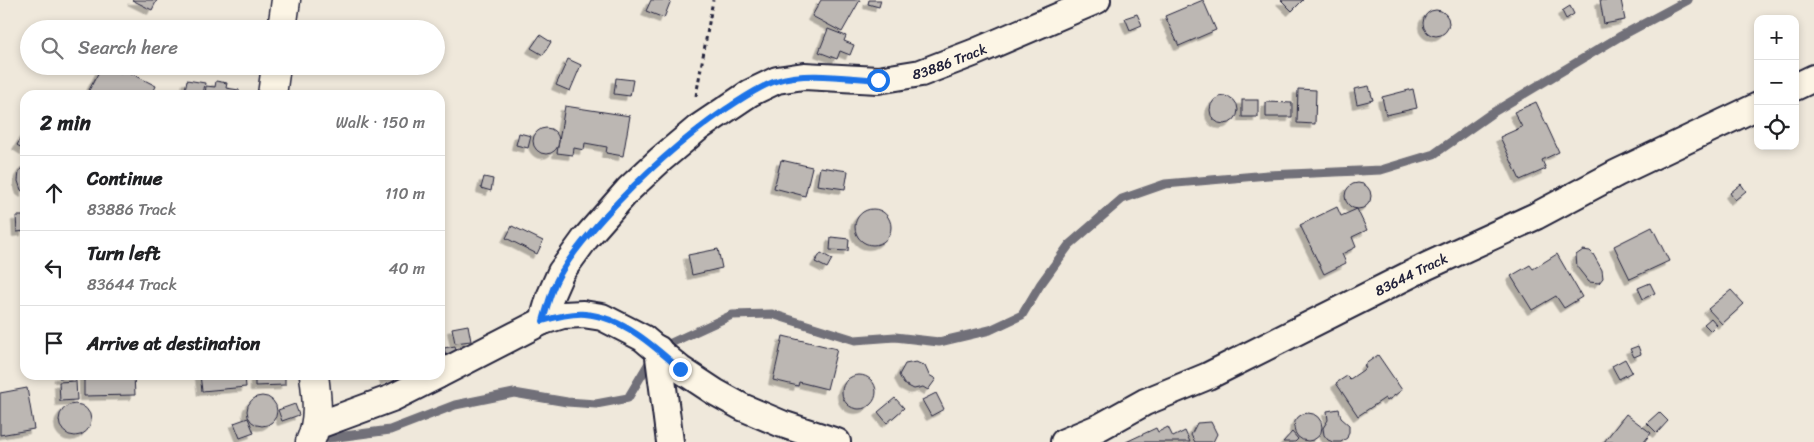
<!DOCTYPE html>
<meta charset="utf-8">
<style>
body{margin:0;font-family:Sriracha,sans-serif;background:#f6f6f6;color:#202124}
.controls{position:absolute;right:15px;top:15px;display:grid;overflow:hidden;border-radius:10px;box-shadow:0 2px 8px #0003}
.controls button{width:45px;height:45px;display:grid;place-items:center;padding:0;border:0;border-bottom:1px solid #e0e0e0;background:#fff;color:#202124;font:25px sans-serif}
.stop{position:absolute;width:15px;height:15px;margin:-11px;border:4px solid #1a73e8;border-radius:50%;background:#fff}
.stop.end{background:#1a73e8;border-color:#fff;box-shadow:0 1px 5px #0008}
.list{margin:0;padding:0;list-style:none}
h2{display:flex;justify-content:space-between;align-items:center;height:65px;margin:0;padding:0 20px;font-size:21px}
h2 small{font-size:16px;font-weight:400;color:#757577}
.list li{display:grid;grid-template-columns:32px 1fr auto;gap:15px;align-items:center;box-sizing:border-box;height:75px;padding:0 20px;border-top:1px solid #e0e0e0}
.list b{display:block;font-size:19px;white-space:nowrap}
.list p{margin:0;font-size:16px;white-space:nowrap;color:#757577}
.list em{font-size:16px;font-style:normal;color:#757577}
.icon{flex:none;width:28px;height:28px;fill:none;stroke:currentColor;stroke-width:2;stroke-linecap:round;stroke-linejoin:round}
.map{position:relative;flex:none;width:1814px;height:442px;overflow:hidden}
.search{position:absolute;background:#fff;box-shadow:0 2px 8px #0003;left:20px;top:20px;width:425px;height:55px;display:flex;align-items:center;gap:12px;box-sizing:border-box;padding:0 18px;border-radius:28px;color:#757577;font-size:19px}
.panel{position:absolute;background:#fff;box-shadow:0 2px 8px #0003;left:20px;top:90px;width:425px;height:290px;border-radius:15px}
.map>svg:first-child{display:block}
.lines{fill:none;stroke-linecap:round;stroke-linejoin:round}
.stream{stroke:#716f79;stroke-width:9}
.building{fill:#bcb7b3;stroke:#22223b;filter:url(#shadow)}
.street-casing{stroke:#22223b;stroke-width:30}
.secondary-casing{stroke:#22223b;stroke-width:31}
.path{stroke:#22223b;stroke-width:3;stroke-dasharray:4 4;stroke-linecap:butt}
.street{stroke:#fcf5e5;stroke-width:26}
.secondary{stroke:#fcf5e5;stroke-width:28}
.route{stroke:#1a73e8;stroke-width:6}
.labels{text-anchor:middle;stroke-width:4;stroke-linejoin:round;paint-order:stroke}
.street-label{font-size:14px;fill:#22223b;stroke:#fcf5e5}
</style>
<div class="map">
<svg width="1814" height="442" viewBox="0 0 1814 442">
<defs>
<filter id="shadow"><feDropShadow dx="-4.5" dy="4.5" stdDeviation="0" flood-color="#0004"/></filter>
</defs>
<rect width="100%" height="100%" fill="#efe8db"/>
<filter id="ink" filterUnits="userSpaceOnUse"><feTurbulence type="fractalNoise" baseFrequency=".02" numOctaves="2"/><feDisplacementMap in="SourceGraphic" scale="10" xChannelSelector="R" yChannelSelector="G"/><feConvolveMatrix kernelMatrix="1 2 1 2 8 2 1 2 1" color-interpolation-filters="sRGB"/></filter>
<g filter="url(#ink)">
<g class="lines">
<g class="stream">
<path d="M 660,348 L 732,315 L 772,314 L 855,340 L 895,337 L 939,342 L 990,330 L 1022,315 L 1040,285 L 1069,245 L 1122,199 L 1165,184 L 1268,175 L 1381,170 L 1434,154 L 1492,113 L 1619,37 L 1688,0"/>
<path d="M 315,440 L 390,430 L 455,405 L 514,393 L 567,402 L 596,404 L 628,398 L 652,358"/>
</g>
</g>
<g class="building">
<path d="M 132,0 L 157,0 L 152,10 Z"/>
<path d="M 651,0 L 671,0 L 664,18 L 646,11 Z"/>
<path d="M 821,0 L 860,0 L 842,32 L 812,16 Z"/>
<path d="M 869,0 L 881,0 L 879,7 L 868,4 Z"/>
<path d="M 1203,0 L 1216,30 L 1179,46 L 1165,16 Z"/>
<path d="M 1281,0 L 1303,0 L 1292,11 Z"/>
<path d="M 1600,0 L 1621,0 L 1625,20 L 1604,24 Z"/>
<path d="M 1570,6 L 1574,14 L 1566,19 L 1562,11 Z"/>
<circle cx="1436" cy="23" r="13"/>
<path d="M 1137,14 L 1142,25 L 1130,30 L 1125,18 Z"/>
<path d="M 828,29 L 846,36 L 844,41 L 854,45 L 850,55 L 840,51 L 837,59 L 819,52 Z"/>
<path d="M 540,35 L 551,42 L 543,55 L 531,48 Z"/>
<path d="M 568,59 L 581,65 L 570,91 L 556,85 Z"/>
<path d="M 102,66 L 109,66 L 121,73 L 123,69 L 156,86 L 152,95 L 94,95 L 88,92 Z"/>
<path d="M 616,78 L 633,80 L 630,96 L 614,94 Z"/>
<path d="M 187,80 L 205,83 L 203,95 L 184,95 Z"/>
<path d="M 216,81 L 227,83 L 226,88 L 239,90 L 239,95 L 205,95 L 206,86 L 215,87 Z"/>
<path d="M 1369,86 L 1373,100 L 1357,104 L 1354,89 Z"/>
<path d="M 1298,89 L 1316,90 L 1315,124 L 1297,123 Z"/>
<path d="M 1413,89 L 1417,108 L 1386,115 L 1382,97 Z"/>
<circle cx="1224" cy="110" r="14"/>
<rect x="1242" y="100" width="16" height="17"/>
<path d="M 1266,102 L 1292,103 L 1292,117 L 1266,117 Z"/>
<path d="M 1536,102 L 1559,152 L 1542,160 L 1546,169 L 1520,180 L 1500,137 L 1522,127 L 1514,112 Z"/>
<path d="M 565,106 L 630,116 L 623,156 L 606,153 L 607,147 L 585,143 L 584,150 L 574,148 L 573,155 L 557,153 Z"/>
<circle cx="546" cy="141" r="13"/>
<path d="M 25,132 L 25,150 L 17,145 Z"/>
<path d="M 519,133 L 531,136 L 528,148 L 516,145 Z"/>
<path d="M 781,160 L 812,167 L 805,196 L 774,188 Z"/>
<path d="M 25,163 L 25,193 L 21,190 L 18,181 L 19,172 Z"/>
<path d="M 820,167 L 848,171 L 845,189 L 817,185 Z"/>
<path d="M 484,177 L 493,179 L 491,191 L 481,188 Z"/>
<circle cx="1358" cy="196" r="13"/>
<path d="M 1741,184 L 1746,191 L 1735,200 L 1730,193 Z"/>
<path d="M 1337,207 L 1341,216 L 1357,209 L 1367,230 L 1352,237 L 1356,247 L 1342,254 L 1346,263 L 1324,274 L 1300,225 Z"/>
<circle cx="873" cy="227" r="18"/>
<path d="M 16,216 L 25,216 L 25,231 L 17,232 Z"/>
<path d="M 512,226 L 543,241 L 537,254 L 506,238 Z"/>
<path d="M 1652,227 L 1669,261 L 1630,279 L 1614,246 Z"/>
<path d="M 831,237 L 849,239 L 848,251 L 830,250 Z"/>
<path d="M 718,249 L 722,268 L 692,275 L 688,255 Z"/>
<path d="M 1583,250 L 1590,251 L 1593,254 L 1602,270 L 1603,278 L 1599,283 L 1589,282 L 1577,267 L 1576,255 Z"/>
<path d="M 821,253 L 832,259 L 827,268 L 815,262 Z"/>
<path d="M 1557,254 L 1582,297 L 1564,308 L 1556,296 L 1532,310 L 1511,276 L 1530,265 L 1533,269 Z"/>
<path d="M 1650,283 L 1655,293 L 1643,299 L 1638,288 Z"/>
<path d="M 1731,290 L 1744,304 L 1722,324 L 1708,309 Z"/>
<path d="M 1711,318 L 1717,325 L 1711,331 L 1704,324 Z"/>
<path d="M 468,325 L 471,341 L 455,343 L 452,328 Z"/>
<path d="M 783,336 L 837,349 L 827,389 L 799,382 L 798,386 L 773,380 Z"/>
<path d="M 455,346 L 457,354 L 446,357 L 444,348 Z"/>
<path d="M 1638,346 L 1641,354 L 1634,357 L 1630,349 Z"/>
<path d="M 1378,355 L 1402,390 L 1387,401 L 1385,398 L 1358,416 L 1336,383 L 1347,376 L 1350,379 L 1366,368 L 1364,365 Z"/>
<path d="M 1625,359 L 1632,372 L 1619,379 L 1612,366 Z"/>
<path d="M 916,362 L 925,366 L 929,375 L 936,379 L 928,390 L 923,387 L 914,389 L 904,384 L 899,375 L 905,364 Z"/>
<circle cx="859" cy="392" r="17"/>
<path d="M 59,375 L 76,375 L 76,377 L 59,378 Z"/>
<path d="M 84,375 L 134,375 L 135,395 L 84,396 Z"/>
<path d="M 200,375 L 245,375 L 246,387 L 202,391 Z"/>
<path d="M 255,375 L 285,375 L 285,385 L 255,386 Z"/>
<path d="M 383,375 L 401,375 L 385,380 Z"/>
<path d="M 76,381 L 77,400 L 60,401 L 59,382 Z"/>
<path d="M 27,388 L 34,429 L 0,435 L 0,393 Z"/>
<path d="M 936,393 L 944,409 L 931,416 L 922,400 Z"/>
<circle cx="262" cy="411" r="15"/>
<path d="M 895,398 L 904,408 L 887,423 L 878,412 Z"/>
<circle cx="75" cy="420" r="16"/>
<path d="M 295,404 L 299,415 L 282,421 L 278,410 Z"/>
<path d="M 1339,409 L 1341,418 L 1349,425 L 1349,432 L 1347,438 L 1341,442 L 1333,442 L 1328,440 L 1324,435 L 1323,428 L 1328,420 L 1327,411 Z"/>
<path d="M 1659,412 L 1668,421 L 1657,433 L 1647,423 Z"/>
<circle cx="1308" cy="427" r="14"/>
<path d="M 1626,414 L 1651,433 L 1644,442 L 1604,442 Z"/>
<path d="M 248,418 L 254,433 L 240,438 L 234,423 Z"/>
<path d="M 1211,422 L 1217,434 L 1213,442 L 1195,442 L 1191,435 L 1197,423 Z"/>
<path d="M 1168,427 L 1173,437 L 1185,431 L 1190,442 L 1126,442 L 1156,428 L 1158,432 Z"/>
<path d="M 1292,432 L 1298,439 L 1295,442 L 1283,442 Z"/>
</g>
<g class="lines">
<defs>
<g id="street">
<path d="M 1795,87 L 1814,78"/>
<path id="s1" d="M 543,321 L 550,297 L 561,272 L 585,239 L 629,189 L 660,160 L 698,128 L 750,93 L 777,80 L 804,76 L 878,80 L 921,73 L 973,53 L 1097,0"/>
<path d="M 658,349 L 670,442"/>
<path d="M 440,374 L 543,321 L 563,315 L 583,314 L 602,317 L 643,338 L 680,369 L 715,392 L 742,407 L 782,424 L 837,442"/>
<path d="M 316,426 L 392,398 L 438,375"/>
<path id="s2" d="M 1064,442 L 1100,427 L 1145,402 L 1208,376 L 1427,266 L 1536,216 L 1617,173 L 1758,106"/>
</g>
<g id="secondary">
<path d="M 282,29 L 286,0"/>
<path d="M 272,95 L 276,66"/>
<path d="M 310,442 C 320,420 317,399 314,375"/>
</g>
</defs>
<use href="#street" class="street-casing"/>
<use href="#secondary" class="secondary-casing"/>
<path class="path" d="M 696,96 L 713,0"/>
<use href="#street" class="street"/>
<use href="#secondary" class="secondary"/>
</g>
</g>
<g class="lines" filter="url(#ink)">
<path class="route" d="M 680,369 C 653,345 622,317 585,314 C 571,313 556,317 543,321 C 548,304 552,286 562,271 C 574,251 589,234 604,217 C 641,176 681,140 726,109 C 742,99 758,87 776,81 C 805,71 847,78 878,80"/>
</g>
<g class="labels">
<g class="street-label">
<text dy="5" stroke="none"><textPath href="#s1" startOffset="520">83886 Track</textPath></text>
<text dy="5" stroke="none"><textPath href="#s2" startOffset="386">83644 Track</textPath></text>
</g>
</g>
</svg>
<div class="controls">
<button>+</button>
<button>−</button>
<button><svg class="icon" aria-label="locate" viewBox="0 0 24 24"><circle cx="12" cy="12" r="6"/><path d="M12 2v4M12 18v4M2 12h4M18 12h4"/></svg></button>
</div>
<div class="stop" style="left:878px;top:80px"></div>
<div class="stop end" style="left:680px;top:369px"></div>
<div class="search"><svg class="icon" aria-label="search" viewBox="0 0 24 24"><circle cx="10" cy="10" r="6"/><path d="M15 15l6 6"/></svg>Search here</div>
<section class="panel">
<h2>2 min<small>Walk · 150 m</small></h2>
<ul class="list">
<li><svg class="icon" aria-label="ahead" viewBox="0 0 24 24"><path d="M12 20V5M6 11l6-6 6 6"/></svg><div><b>Continue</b><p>83886 Track</p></div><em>110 m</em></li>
<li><svg class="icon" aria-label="left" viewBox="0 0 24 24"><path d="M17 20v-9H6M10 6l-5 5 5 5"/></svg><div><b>Turn left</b><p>83644 Track</p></div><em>40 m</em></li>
<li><svg class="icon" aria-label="arrive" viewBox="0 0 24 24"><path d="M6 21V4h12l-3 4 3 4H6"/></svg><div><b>Arrive at destination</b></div></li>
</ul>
</section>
</div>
